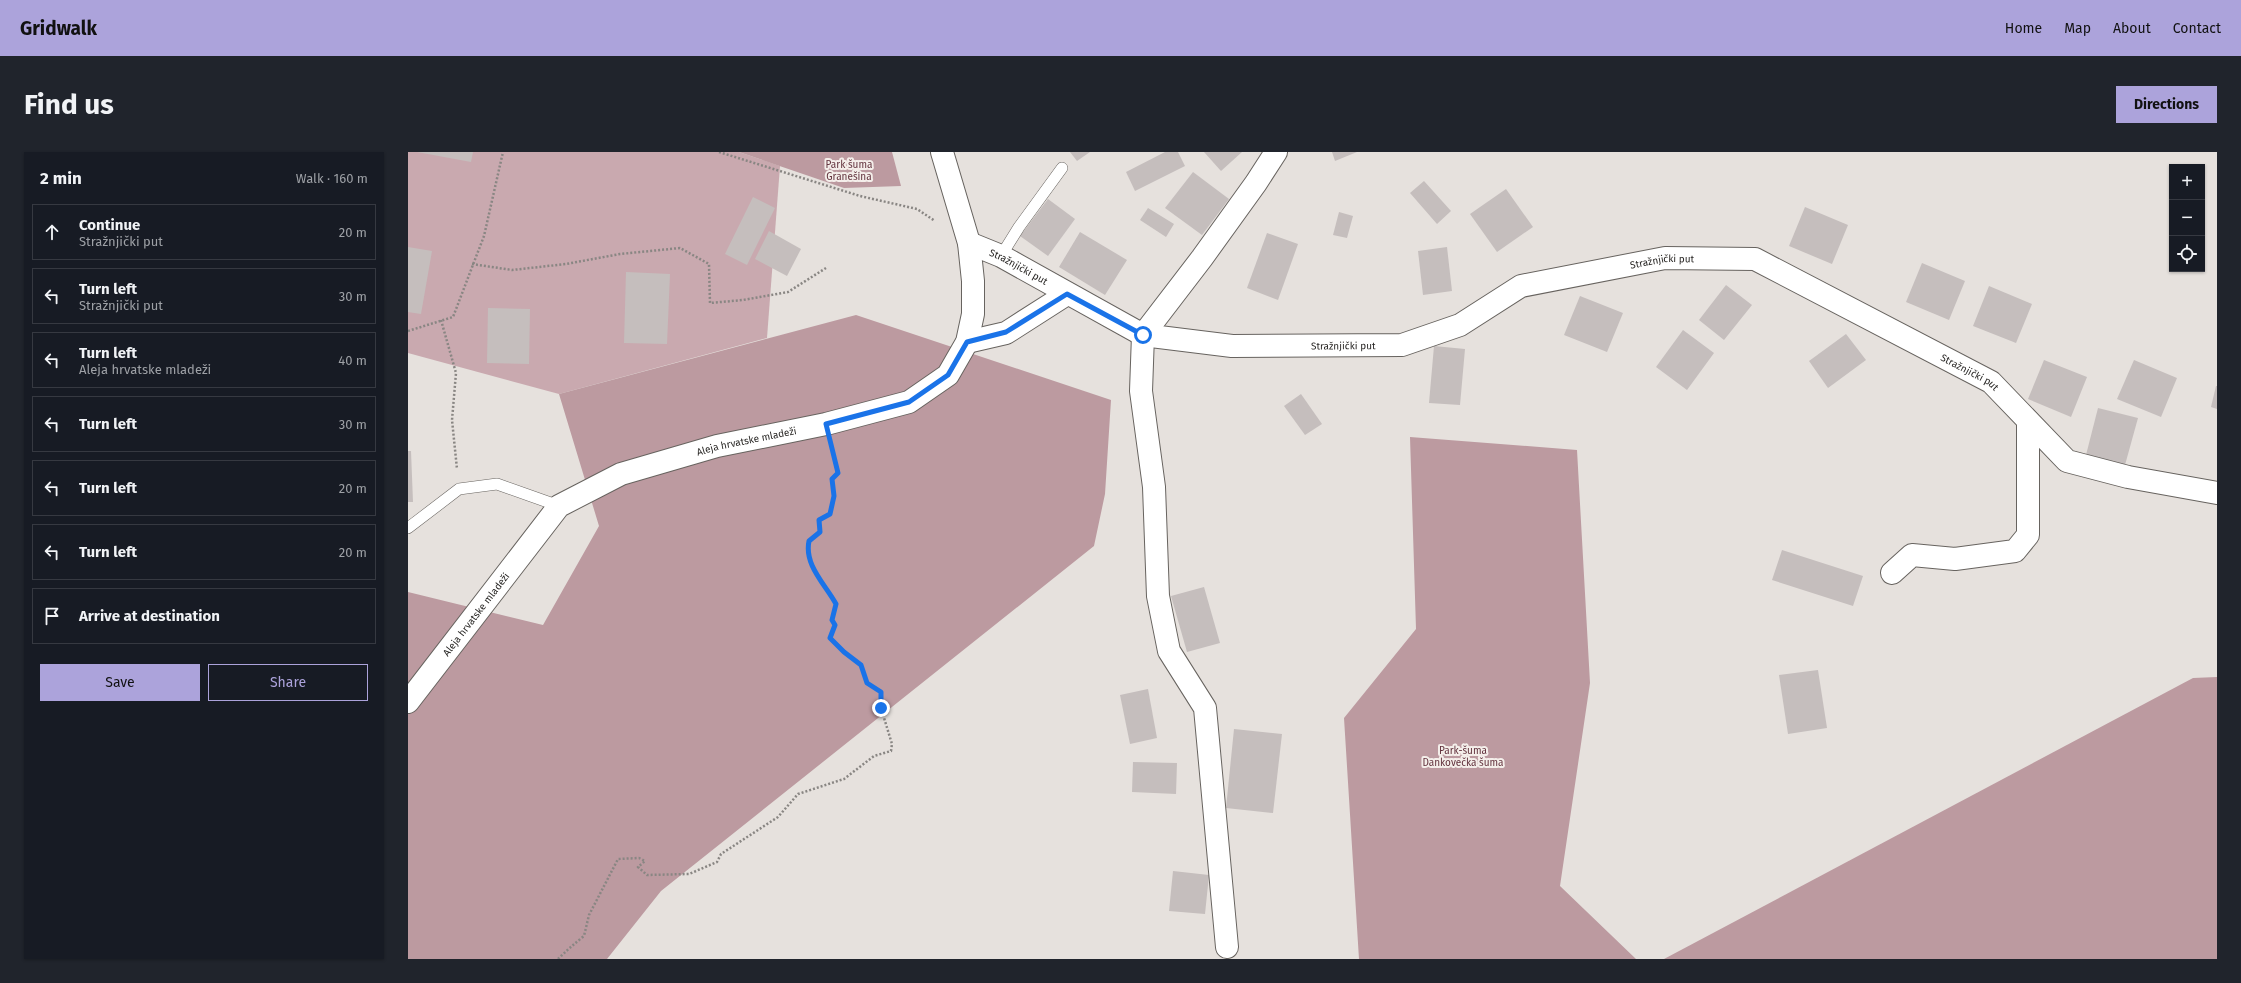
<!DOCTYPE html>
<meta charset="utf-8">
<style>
body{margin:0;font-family:"Fira Sans",sans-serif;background:#20242c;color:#f1f3f6}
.controls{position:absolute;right:12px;top:12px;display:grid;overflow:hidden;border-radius:0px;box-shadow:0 1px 3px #0004}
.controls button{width:36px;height:36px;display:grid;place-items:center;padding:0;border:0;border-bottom:1px solid #363941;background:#171b24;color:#f1f3f6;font:20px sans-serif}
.stop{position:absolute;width:12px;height:12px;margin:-9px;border:3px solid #1a73e8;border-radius:50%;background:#fff}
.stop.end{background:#1a73e8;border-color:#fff;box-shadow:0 1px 4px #0008}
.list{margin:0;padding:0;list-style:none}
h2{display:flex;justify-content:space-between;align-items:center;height:52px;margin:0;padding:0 16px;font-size:17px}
h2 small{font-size:13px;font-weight:400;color:#9ea1a6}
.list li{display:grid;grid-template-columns:26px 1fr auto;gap:12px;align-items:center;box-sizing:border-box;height:56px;margin:0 8px 8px;padding:0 8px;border:1px solid #363941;border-radius:0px}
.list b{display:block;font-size:15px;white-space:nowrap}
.list p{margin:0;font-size:13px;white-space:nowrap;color:#9ea1a6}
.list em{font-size:13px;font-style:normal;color:#9ea1a6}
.actions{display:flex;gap:8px;padding:12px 16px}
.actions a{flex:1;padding:9px 0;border:1px solid #aca3db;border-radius:0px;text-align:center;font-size:14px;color:#aca3db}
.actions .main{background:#aca3db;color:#111}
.icon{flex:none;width:22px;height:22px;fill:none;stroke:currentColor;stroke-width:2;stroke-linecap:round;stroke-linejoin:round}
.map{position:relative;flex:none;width:1809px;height:807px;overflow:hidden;border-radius:0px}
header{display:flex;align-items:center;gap:24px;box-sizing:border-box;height:56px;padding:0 20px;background:#aca3db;color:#111}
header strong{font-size:19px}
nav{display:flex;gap:22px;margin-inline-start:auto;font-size:14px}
.intro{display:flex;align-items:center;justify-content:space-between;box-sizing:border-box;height:96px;padding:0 24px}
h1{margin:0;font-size:28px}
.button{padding:10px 18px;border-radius:0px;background:#aca3db;color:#111;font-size:14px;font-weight:700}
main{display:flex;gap:24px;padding:0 24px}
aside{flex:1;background:#171b24;border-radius:0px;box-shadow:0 1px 3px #0004}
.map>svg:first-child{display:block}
.green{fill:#c9a9af}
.forest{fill:#bc9aa0}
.building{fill:#c5bebd}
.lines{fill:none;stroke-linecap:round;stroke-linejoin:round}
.lane-casing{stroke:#67635f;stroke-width:12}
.street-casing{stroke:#67635f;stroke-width:24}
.secondary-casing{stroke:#67635f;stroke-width:24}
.path{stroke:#898683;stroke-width:2.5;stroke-dasharray:2 2;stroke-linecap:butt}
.lane{stroke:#fff;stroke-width:11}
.street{stroke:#fff;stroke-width:22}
.secondary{stroke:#fff;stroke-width:22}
.route{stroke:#1a73e8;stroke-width:5}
.labels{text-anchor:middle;stroke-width:4;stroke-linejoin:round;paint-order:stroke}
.park-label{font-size:10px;fill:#61313c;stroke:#f4eeea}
.street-label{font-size:10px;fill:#292725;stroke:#f4eeea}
</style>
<header>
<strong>Gridwalk</strong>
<nav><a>Home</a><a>Map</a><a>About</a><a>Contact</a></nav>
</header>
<div class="intro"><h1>Find us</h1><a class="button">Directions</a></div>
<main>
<aside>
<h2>2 min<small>Walk · 160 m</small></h2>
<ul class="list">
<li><svg class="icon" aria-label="ahead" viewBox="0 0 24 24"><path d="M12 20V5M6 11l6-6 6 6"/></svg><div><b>Continue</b><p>Stražnjički put</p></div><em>20 m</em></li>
<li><svg class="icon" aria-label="left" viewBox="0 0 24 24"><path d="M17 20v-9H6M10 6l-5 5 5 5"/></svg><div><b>Turn left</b><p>Stražnjički put</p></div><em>30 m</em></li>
<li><svg class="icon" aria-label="left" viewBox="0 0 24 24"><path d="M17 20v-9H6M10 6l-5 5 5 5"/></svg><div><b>Turn left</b><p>Aleja hrvatske mladeži</p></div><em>40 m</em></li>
<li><svg class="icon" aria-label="left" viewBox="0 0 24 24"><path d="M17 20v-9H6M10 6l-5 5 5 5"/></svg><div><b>Turn left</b></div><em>30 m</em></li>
<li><svg class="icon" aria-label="left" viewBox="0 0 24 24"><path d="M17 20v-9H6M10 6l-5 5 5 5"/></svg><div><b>Turn left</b></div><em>20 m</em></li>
<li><svg class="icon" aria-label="left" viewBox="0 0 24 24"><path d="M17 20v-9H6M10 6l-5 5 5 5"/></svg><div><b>Turn left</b></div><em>20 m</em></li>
<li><svg class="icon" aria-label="arrive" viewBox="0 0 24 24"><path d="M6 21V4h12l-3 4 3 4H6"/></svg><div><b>Arrive at destination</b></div></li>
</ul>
<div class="actions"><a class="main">Save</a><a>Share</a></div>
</aside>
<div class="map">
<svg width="1809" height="807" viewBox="0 0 1809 807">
<rect width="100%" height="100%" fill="#e6e1dd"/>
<path class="green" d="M 0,0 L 331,0 L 372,14 L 359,186 L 151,242 L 0,201 Z"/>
<g class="forest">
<path d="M 331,0 L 484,0 L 493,34 L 436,36 Z"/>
<path d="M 448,163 L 703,248 L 697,342 L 686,394 L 253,739 L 199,807 L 0,807 L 0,440 L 135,473 L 191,374 L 151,242 Z"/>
<path d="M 1002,285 L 1169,298 L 1182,531 L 1152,734 L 1228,807 L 951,807 L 936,566 L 1008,477 Z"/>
<path d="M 1809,525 L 1809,807 L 1256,807 L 1785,526 Z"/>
</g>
<g class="building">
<path d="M 9,0 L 65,0 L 63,10 Z"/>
<path d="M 662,0 L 682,0 L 669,9 Z"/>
<path d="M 757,0 L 770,0 L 777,14 L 727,39 L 718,20 Z"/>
<path d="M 796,0 L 834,0 L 813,19 Z"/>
<path d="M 924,0 L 949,0 L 927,9 Z"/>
<path d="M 785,20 L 821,47 L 794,83 L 757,56 Z"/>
<path d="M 1016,29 L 1043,59 L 1029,72 L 1002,41 Z"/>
<path d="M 1098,37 L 1125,75 L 1089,100 L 1062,62 Z"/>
<path d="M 345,45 L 367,56 L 339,113 L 317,102 Z"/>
<path d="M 640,47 L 667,67 L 640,104 L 612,84 Z"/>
<path d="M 1397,55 L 1440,73 L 1424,112 L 1381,94 Z"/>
<path d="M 740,56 L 766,72 L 758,85 L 732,68 Z"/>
<path d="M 931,60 L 945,64 L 939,86 L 925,83 Z"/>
<path d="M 361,79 L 393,97 L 379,124 L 347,107 Z"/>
<path d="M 672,80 L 719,108 L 697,143 L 651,115 Z"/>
<path d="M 859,81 L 890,92 L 870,148 L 839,136 Z"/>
<path d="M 0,95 L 24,99 L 13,162 L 0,160 Z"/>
<path d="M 1039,95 L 1044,139 L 1015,143 L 1010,99 Z"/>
<path d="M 1514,111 L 1557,129 L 1541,168 L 1498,150 Z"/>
<path d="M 218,120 L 262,122 L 259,192 L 216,191 Z"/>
<path d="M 1318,133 L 1344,153 L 1316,188 L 1291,168 Z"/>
<path d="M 1581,134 L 1624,152 L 1608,191 L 1565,174 Z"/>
<path d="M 1172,144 L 1215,161 L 1199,200 L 1156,183 Z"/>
<path d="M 80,156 L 122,157 L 121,212 L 79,211 Z"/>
<path d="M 1275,178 L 1306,201 L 1279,238 L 1248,215 Z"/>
<path d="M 1438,182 L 1458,208 L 1420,236 L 1401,209 Z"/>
<path d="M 1026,194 L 1057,197 L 1052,253 L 1021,251 Z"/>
<path d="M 1636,208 L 1679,225 L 1663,265 L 1620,247 Z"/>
<path d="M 1726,208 L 1769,226 L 1753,265 L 1709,247 Z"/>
<path d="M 1808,234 L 1809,234 L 1809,257 L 1803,255 Z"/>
<path d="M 893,242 L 914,272 L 897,283 L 876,254 Z"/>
<path d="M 1690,256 L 1730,266 L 1717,313 L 1678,303 Z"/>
<path d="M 0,299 L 3,299 L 5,350 L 0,350 Z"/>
<path d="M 1374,398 L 1455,424 L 1445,454 L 1364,428 Z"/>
<path d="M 796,435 L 812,491 L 779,500 L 763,444 Z"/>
<path d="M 1410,518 L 1419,576 L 1380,582 L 1371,523 Z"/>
<path d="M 740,537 L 749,586 L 722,592 L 712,543 Z"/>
<path d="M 826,577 L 874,582 L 865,661 L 818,656 Z"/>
<path d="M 725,610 L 769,611 L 768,642 L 724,640 Z"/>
<path d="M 765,719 L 801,723 L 797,762 L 761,759 Z"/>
</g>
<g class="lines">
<defs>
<g id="lane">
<path d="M 593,104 L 611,75 L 654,16"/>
<path d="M 0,376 L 51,337 L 89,332 L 151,354"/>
</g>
<g id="street">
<path id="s1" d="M 561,91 L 593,104 L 735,183 L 824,194 L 994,193 L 1052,173 L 1113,134 L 1257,106 L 1347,107 L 1583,230 L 1659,309 L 1720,325 L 1809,341"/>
<path d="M 559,190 L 598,181 L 659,142"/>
<path d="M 1484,421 L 1504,403 L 1547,407 L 1607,399 L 1620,383 L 1620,269"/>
<path d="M 819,795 L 797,556 L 761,499 L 750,444 L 746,335 L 733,239 L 735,183 L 794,106 L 848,31 L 868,0"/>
</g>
<g id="secondary">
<path id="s2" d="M 0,550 L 151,354 L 213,322 L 309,294 L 418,272 L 501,250 L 540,223 L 559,190 L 565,162 L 565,129 L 561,91 L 534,0"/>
</g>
</defs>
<use href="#lane" class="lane-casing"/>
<use href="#street" class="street-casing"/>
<use href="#secondary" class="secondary-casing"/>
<g class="path">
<path d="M 311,0 L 452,44 L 509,57 L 527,69"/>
<path d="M 64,112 L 104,118 L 158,112 L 212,102 L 272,96 L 301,112 L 302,151 L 335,148 L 380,140 L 418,116"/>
<path d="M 33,168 L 48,221 L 44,268 L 49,317"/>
<path d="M 0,179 L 45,165 L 76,84 L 95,0"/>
<path d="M 150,807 C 158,799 166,792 176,784 L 181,763 L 210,707 L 231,706 L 237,709 L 230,715 L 239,723 L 281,722 L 309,710 L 313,702 L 370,665 L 390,642 L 436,627 L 466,604 L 483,599 L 484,592 L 473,556 L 473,540 L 459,531 L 453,513 L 436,500 L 423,487 L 427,473 L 424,468 L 428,452 C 417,432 396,413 401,389 L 413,380 L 411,368 L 422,362 L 426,344 L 424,327 L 429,321 L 424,297"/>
</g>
<use href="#lane" class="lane"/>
<use href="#street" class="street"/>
<use href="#secondary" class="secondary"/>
</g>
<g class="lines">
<path class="route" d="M 473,556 L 473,540 L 459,531 L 453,513 L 436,500 L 422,486 L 427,473 L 424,468 L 428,452 C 417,432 396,413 401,389 L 412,380 L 411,368 L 422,362 L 426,344 L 424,327 L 430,321 L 418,272 L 501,250 L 540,223 L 559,190 L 598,180 L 659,142 L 735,183"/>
</g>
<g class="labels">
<g class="park-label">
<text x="441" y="16">Park šuma<tspan x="441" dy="12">Granešina</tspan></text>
<text x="1055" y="602">Park-šuma<tspan x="1055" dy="12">Dankovečka šuma</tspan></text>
</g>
<g class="street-label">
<text dy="4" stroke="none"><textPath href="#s1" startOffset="734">Stražnjički put</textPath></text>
<text dy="4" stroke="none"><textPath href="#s1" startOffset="55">Stražnjički put</textPath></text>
<text dy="4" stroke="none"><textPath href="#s1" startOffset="398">Stražnjički put</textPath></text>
<text dy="4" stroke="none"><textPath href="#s1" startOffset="1070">Stražnjički put</textPath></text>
<text dy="4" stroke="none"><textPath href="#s2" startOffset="447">Aleja hrvatske mladeži</textPath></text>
<text dy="4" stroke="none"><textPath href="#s2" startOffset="111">Aleja hrvatske mladeži</textPath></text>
</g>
</g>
</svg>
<div class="controls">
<button>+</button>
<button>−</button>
<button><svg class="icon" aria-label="locate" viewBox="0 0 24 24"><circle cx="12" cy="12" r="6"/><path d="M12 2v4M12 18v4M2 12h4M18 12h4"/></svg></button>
</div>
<div class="stop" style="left:735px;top:183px"></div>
<div class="stop end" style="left:473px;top:556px"></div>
</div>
</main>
